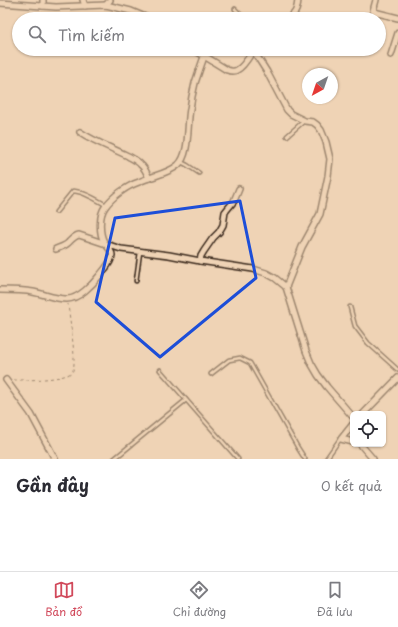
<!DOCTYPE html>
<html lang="vi">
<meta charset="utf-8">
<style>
body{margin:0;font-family:"Playpen Sans",sans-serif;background:#f2f2f3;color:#2b2b33}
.controls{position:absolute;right:12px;bottom:12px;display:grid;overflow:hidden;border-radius:6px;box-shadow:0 1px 3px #0004}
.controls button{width:36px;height:36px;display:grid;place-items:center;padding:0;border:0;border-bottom:1px solid #e1e1e2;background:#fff;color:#2b2b33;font:20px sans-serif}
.compass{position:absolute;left:302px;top:68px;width:36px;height:36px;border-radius:50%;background:#fff;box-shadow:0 1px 3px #0004;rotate:220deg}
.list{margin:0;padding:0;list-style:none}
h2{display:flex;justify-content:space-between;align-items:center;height:52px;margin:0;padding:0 16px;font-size:17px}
h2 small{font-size:13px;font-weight:400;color:#7c7c81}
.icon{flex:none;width:22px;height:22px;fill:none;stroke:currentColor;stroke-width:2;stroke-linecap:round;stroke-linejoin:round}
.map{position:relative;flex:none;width:398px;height:459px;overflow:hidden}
.search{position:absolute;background:#fff;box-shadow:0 1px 3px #0004;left:12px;right:12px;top:12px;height:44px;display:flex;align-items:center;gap:10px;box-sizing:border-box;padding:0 14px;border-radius:22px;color:#7c7c81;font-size:15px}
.sheet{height:112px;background:#fff}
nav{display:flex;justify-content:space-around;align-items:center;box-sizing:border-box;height:56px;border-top:1px solid #e1e1e2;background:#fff;font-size:11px;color:#7c7c81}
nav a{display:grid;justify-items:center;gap:2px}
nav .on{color:#d1495b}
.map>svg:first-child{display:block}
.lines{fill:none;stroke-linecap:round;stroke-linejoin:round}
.lane-casing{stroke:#3b2a1e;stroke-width:5.5}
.street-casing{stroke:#3b2a1e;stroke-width:8}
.path{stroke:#3b2a1e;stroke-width:1;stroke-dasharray:3 3;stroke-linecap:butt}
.lane{stroke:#efd3b5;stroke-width:2.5}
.street{stroke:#efd3b5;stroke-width:5}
.marked{fill:none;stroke:#1d4ed8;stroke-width:3;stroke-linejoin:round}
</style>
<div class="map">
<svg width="398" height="459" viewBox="0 0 398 459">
<rect width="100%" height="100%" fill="#efd3b5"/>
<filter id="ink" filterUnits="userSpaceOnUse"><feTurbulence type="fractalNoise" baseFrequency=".025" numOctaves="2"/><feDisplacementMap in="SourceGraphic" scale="8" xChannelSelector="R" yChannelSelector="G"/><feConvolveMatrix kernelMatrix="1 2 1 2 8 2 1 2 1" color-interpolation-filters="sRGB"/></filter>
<g filter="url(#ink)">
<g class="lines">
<defs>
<g id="lane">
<path d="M 235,9 L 245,19"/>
<path d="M 287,136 L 304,121"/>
<path d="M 181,162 L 187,165 L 199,173"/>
<path d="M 56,212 L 73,191 C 83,191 97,200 106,205"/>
<path d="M 136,281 L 140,252"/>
<path d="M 350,307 L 355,326 L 368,343 L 398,370"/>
<path d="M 160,370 L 238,459"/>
<path d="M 211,374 L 229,360 L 240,358 L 250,363 L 298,448 L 305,459"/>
<path d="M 114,459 L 186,400"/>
<path d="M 326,459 L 340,439"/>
</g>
<g id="street">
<path d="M 43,0 L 43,6"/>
<path d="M 83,0 L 85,6"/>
<path d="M 376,0 L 373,11 L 374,12 L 398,18"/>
<path d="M 0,3 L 56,7 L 106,5 L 131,11 L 150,19"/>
<path d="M 106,5 L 110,0"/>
<path d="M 288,19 C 296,13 297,10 298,0"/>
<path d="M 193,49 L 227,70 C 230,71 234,72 237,70 C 244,67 250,55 254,49"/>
<path d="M 253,50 L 267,72 L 287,110 L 291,114 L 305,121 L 313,122 L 317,125 L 321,130 L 326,142 L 330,159 L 328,176 L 320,214 L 302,247 L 286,287"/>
<path d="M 391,55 L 398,33"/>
<path d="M 80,132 C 95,142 112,148 128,156 C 133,159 138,161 141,165 C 145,168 147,174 149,178"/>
<path d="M 56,249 C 61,247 65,246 68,243 C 72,239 74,236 79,235 L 121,249 L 169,255 L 200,261 L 253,269 L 266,273 L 275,278 L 286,287 L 306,351 L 311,363 L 318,375 L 327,387 L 353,417"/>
<path d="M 200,261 L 201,256 L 204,251 L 213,238 L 219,232 L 223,225 L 225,212 L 234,201 L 239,189"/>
<path d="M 0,290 C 11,290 23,290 33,292 C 44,294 55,299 66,299 C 78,300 93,284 100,275 C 104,270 112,262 112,255 C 112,250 106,246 104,242 C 99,233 99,215 105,207 C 113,196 127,186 139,182 C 151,176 168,174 178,165 C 190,155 187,124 190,109 C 191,101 193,91 195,83 C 198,74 201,65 204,57"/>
<path d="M 6,380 L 31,414 L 55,459"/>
<path d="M 363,414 L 398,378"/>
<path d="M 353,424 L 341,439 L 353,442"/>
<path d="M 360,444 L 373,459"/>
</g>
</defs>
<use href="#lane" class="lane-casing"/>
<use href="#street" class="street-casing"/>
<path class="path" d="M 14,380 C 25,380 65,380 72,372 C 78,366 69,316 68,304"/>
<use href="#lane" class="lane"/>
<use href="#street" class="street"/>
</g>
</g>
<path d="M0 0H398V459H0ZM 240,201 L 256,278 L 160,357 L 96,302 L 115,218 Z" fill="#efd3b5" fill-opacity=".55" fill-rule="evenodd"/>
<path class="marked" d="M 240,201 L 256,278 L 160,357 L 96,302 L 115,218 Z"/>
</svg>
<div class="controls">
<button><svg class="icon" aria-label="locate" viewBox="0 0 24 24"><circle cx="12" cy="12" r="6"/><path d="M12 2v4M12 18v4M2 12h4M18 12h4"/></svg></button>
</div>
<svg class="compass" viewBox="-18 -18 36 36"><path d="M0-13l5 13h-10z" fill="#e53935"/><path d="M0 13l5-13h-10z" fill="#7c7c81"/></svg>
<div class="search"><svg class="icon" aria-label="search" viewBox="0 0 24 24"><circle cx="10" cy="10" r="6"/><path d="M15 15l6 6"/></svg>Tìm kiếm</div>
</div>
<section class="sheet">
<h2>Gần đây<small>0 kết quả</small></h2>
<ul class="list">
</ul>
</section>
<nav>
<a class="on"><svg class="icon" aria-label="map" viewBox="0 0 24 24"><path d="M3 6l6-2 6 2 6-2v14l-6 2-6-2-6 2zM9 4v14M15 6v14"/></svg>Bản đồ</a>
<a><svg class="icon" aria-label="directions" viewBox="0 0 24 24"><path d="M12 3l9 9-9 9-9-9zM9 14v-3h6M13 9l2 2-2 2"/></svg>Chỉ đường</a>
<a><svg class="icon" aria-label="saved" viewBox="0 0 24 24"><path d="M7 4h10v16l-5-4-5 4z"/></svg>Đã lưu</a>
</nav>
